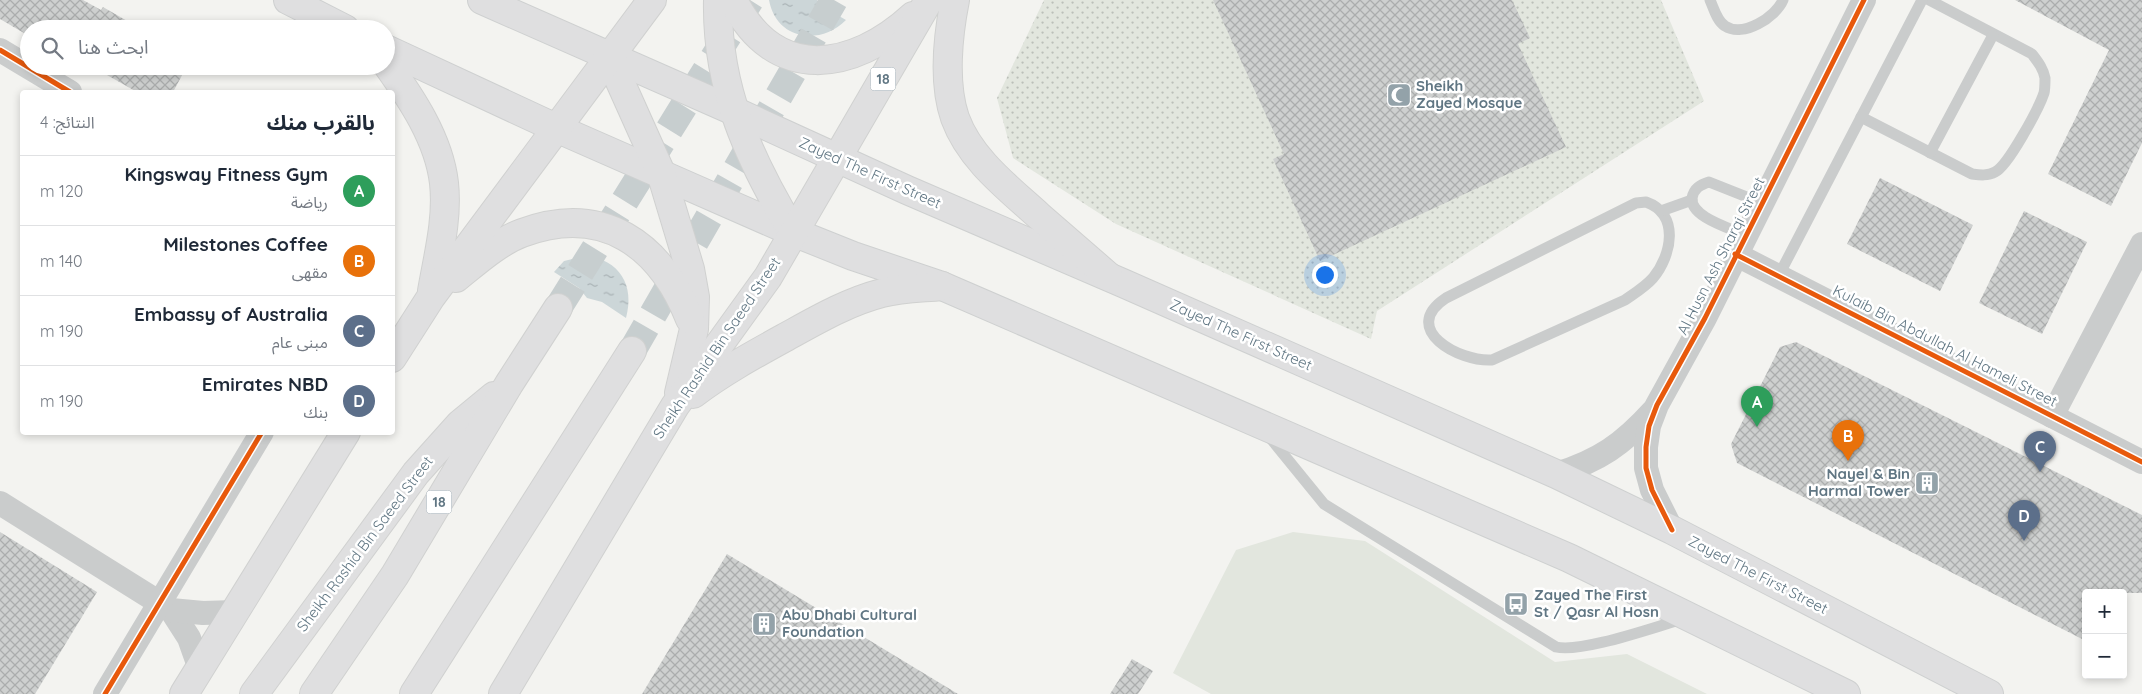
<!DOCTYPE html>
<html lang="ar">
<meta charset="utf-8">
<style>
body{margin:0;font-family:Quicksand,"Noto Sans Arabic",sans-serif;background:#f2f2f3;color:#1f2937;direction:rtl}
.controls{position:absolute;right:15px;bottom:15px;display:grid;overflow:hidden;border-radius:5px;box-shadow:0 2px 8px #0003}
.controls button{width:45px;height:45px;display:grid;place-items:center;padding:0;border:0;border-bottom:1px solid #e0e1e3;background:#fff;color:#1f2937;font:25px sans-serif}
.you{position:absolute;left:1324px;top:274px;width:18px;height:18px;margin:-12px;border:4px solid #fff;border-radius:50%;background:#1a73e8;box-shadow:0 0 0 8px #1a73e833}
.badge{display:grid;place-items:center;width:32px;height:32px;border-radius:50%;background:#535f6a;color:#fff;font-size:16px;font-weight:700}
.pin{position:absolute;translate:-50% -41px;filter:drop-shadow(0 1px 2px #0008)}
.pin::after{content:'';position:absolute;top:26px;width:18px;height:15px;background:inherit;clip-path:polygon(0 0,100% 0,50% 100%)}
.list{margin:0;padding:0;list-style:none}
h2{display:flex;justify-content:space-between;align-items:center;height:65px;margin:0;padding:0 20px;font-size:21px}
h2 small{font-size:16px;font-weight:400;color:#747a83}
.list li{display:grid;grid-template-columns:32px 1fr auto;gap:15px;align-items:center;box-sizing:border-box;height:70px;padding:0 20px;border-top:1px solid #e0e1e3}
.list b{display:block;font-size:19px;white-space:nowrap}
.list p{margin:0;font-size:16px;white-space:nowrap;color:#747a83}
.list em{font-size:16px;font-style:normal;color:#747a83}
.icon{flex:none;width:28px;height:28px;fill:none;stroke:currentColor;stroke-width:2;stroke-linecap:round;stroke-linejoin:round}
.map{position:relative;flex:none;width:2142px;height:694px;overflow:hidden;direction:ltr}
.search{position:absolute;background:#fff;box-shadow:0 2px 8px #0003;left:20px;top:20px;width:375px;height:55px;display:flex;align-items:center;gap:12px;box-sizing:border-box;padding:0 18px;border-radius:28px;color:#747a83;font-size:19px}
.panel{position:absolute;background:#fff;box-shadow:0 2px 8px #0003;left:20px;top:90px;width:375px;height:345px;border-radius:5px;direction:rtl}
.map>svg:first-child{display:block}
.grass{fill:url(#grass-dots)}
.park{fill:#e2e6de}
.water{fill:url(#water-ripples)}
.building{fill:url(#building-cross-hatch)}
.lines{fill:none;stroke-linecap:round;stroke-linejoin:round}
.primary-tunnel{stroke:#c7cecf;stroke-width:28;stroke-dasharray:28 14;stroke-linecap:butt}
.secondary-casing{stroke:#ced0d0;stroke-width:30}
.primary-casing{stroke:#d0d1d0;stroke-width:30}
.service{stroke:#cacccc;stroke-width:11}
.minor{stroke:#cacccc;stroke-width:24}
.secondary{stroke:#dfdfe0;stroke-width:28}
.primary{stroke:#dfdfe0;stroke-width:28}
.cycleway-casing{stroke:#fff;stroke-width:8}
.cycleway{stroke:#e8590c;stroke-width:5}
.labels{text-anchor:middle;stroke-width:5;stroke-linejoin:round;paint-order:stroke}
.shield{fill:#fff;stroke:#909fa8;stroke-width:1}
.shield-label{font-size:14px;font-weight:bold;fill:#607683}
.poi-label{font-size:15px;font-weight:bold;fill:#607683;stroke:#fff;text-anchor:start}
.street-label{font-size:15px;fill:#607683;stroke:#fff}
</style>
<div class="map">
<svg width="2142" height="694" viewBox="0 0 2142 694">
<defs>
<pattern id="grass-dots" width="8" height="8" patternUnits="userSpaceOnUse" patternTransform="scale(1.25)"><rect width="8" height="8" fill="#e2e6de"/><path d="M2 2h.1M6 6h.1" fill="none" stroke="#bbbfb9" stroke-width="1.8" stroke-linecap="round"/></pattern>
<pattern id="water-ripples" width="26" height="14" patternUnits="userSpaceOnUse" patternTransform="scale(1.25)"><rect width="26" height="14" fill="#ccd6d8"/><path d="M2 4q2-2 4 0t4 0M15 11q2-2 4 0t4 0" fill="none" stroke="#a9b2b5"/></pattern>
<pattern id="building-cross-hatch" width="8" height="8" patternUnits="userSpaceOnUse" patternTransform="scale(1.25)"><rect width="8" height="8" fill="#ced0cf"/><path d="M0 0l8 8M0 8l8-8" fill="none" stroke="#abadad"/></pattern>
</defs>
<rect width="100%" height="100%" fill="#f3f3f0"/>
<path class="grass" d="M 1044,0 L 1661,0 L 1704,101 L 1377,311 L 1371,339 L 1116,224 L 1013,158 L 997,98 Z"/>
<path class="park" d="M 1293,532 L 1365,541 L 1555,662 L 1627,654 L 1707,694 L 1211,694 L 1173,673 L 1236,550 Z"/>
<g class="water">
<path d="M 769,0 L 817,0 L 820,5 L 846,20 C 819,47 776,39 769,0 Z"/>
<path d="M 585,256 C 620,259 635,286 626,318 L 602,302 L 587,298 L 579,288 L 554,272 L 564,261 Z"/>
</g>
<g class="building">
<path d="M 0,0 L 83,0 L 101,10 L 103,7 L 141,29 L 29,29 L 29,36 L 0,19 Z"/>
<path d="M 1213,0 L 1512,0 L 1530,38 L 1518,44 L 1566,147 L 1320,261 L 1273,159 L 1284,154 Z"/>
<path d="M 2015,0 L 2142,0 L 2142,143 L 2111,206 L 2048,174 L 2109,50 Z"/>
<path d="M 91,66 L 187,66 L 173,92 L 137,92 Z"/>
<path d="M 1880,178 L 1973,225 L 1940,291 L 1847,244 Z"/>
<path d="M 2024,211 L 2087,242 L 2042,334 L 1979,303 Z"/>
<path d="M 1796,342 L 2142,515 L 2142,593 L 2086,593 L 2086,641 L 1737,463 L 1731,444 L 1780,347 Z"/>
<path d="M 0,532 L 97,592 L 35,694 L 0,694 Z"/>
<path d="M 727,554 L 958,694 L 642,694 Z"/>
<path d="M 1132,659 L 1153,671 L 1138,694 L 1110,694 Z"/>
</g>
<g class="lines">
<g class="primary-tunnel">
<path d="M 558,308 L 750,0"/>
<path d="M 632,351 L 834,0"/>
</g>
<defs>
<g id="secondary">
<path d="M 288,0 L 345,29"/>
<path d="M 482,0 L 734,111 L 907,190 L 1125,284 L 1556,474 L 1672,530 L 1989,694"/>
<path d="M 386,49 L 556,128 L 793,232 L 853,256 L 942,286 L 1569,558 L 1846,694"/>
</g>
<g id="primary">
<path d="M 718,0 C 716,88 749,159 793,232"/>
<path d="M 733,0 C 775,84 853,71 913,16"/>
<path d="M 955,0 C 948,35 943,83 955,118 C 970,159 1007,187 1039,216 C 1062,236 1085,256 1108,276"/>
<path d="M 609,57 L 661,173 L 690,269 L 695,297 L 694,329 L 679,393"/>
<path d="M 386,63 C 411,98 439,139 444,183 C 448,219 438,256 432,291"/>
<path d="M 456,278 C 476,262 498,242 522,233 C 603,203 660,244 690,319"/>
<path d="M 392,358 L 431,297 L 652,0"/>
<path d="M 693,394 C 722,372 753,355 784,338 C 815,321 847,302 882,293 C 902,288 922,288 942,286"/>
<path d="M 184,694 L 346,432"/>
<path d="M 254,694 L 416,473 L 460,424 L 494,396"/>
<path d="M 314,694 L 395,575 L 509,384 L 558,308"/>
<path d="M 414,694 L 632,351"/>
<path d="M 503,694 L 675,406 L 768,277 L 929,0"/>
</g>
</defs>
<use href="#secondary" class="secondary-casing"/>
<use href="#primary" class="primary-casing"/>
<g class="service">
<path d="M 1710,0 C 1714,9 1717,21 1725,26 C 1743,38 1776,17 1783,0"/>
<path d="M 1861,117 L 1972,174 C 1980,175 1988,176 1995,172 C 2008,166 2039,108 2044,93 C 2045,89 2045,82 2045,78 C 2043,68 2038,62 2032,54 L 1929,0"/>
<path d="M 1930,153 L 1993,35"/>
<path d="M 1646,202 C 1680,214 1672,255 1653,278 C 1645,287 1635,293 1625,300 L 1492,360 C 1459,362 1399,329 1446,298 L 1636,203 Z"/>
<path d="M 1661,211 L 1692,200"/>
<path d="M 1745,235 C 1730,228 1690,217 1692,198 C 1694,188 1700,185 1709,182 L 1762,203"/>
<path d="M 1779,275 L 1922,0"/>
<path d="M 1267,434 L 1324,504 L 1556,647 C 1582,653 1654,627 1683,619"/>
</g>
<g class="minor">
<path d="M 0,50 L 70,92"/>
<path d="M 1735,254 L 2142,462"/>
<path d="M 2052,416 L 2142,244"/>
<path d="M 1556,474 C 1599,461 1623,444 1653,411"/>
<path d="M 0,503 L 171,610 L 189,638 L 200,669"/>
<path d="M 1672,530 L 1652,490 L 1646,468 L 1646,447 L 1649,426 L 1657,405 L 1705,318 L 1864,0"/>
<path d="M 171,610 L 203,613 L 235,612"/>
<path d="M 105,694 L 262,432"/>
</g>
<use href="#secondary" class="secondary"/>
<use href="#primary" class="primary"/>
<defs>
<g id="cycleway">
<path d="M 0,50 L 70,92"/>
<path d="M 1735,254 L 2142,462"/>
<path d="M 1672,530 L 1652,490 L 1646,468 L 1646,447 L 1649,426 L 1657,405 L 1705,318 L 1864,0"/>
<path d="M 105,694 L 262,432"/>
</g>
</defs>
<use href="#cycleway" class="cycleway-casing"/>
<use href="#cycleway" class="cycleway"/>
</g>
<defs>
<symbol id="mosque-square" viewBox="-11 -11 22 22"><rect x="-9" y="-9" width="18" height="18" rx="4" fill="#93a2a9" stroke="#fff"/><path d="M3.5-4.9A6 6 0 1 0 3.5 4.9A5 5 0 1 1 3.5-4.9Z" fill="#fff"/></symbol>
<symbol id="building-square" viewBox="-11 -11 22 22"><rect x="-9" y="-9" width="18" height="18" rx="4" fill="#93a2a9" stroke="#fff"/><path d="M-4-6H4V6H1V3H-1V6H-4ZM-2.5-4.3h1.7v1.8h-1.7ZM.8-4.3h1.7v1.8H.8ZM-2.5-1h1.7V.8h-1.7ZM.8-1h1.7V.8H.8Z" fill="#fff"/></symbol>
<symbol id="bus-square" viewBox="-11 -11 22 22"><rect x="-9" y="-9" width="18" height="18" rx="4" fill="#93a2a9" stroke="#fff"/><path d="M-5-6H5V4H4V6H2V4H-2V6H-4V4H-5ZM-3.5-4V0h7V-4ZM-3.5 1.2v1.5H-2V1.2ZM2 1.2v1.5H3.5V1.2Z" fill="#fff"/></symbol>
</defs>
<g fill-rule="evenodd">
<use href="#mosque-square" x="1385" y="81" width="28" height="28"/>
<use href="#building-square" x="1913" y="469" width="28" height="28"/>
<use href="#bus-square" x="1502" y="590" width="28" height="28"/>
<use href="#building-square" x="750" y="610" width="28" height="28"/>
</g>
<g class="labels">
<g class="shield">
<rect x="870.5" y="67.5" width="25" height="23" rx="4"/>
<rect x="426.5" y="490.5" width="25" height="23" rx="4"/>
</g>
<g class="shield-label">
<text x="883" y="84">18</text>
<text x="439" y="507">18</text>
</g>
<g class="poi-label">
<text x="1416" y="91">Sheikh<tspan x="1416" dy="17">Zayed Mosque</tspan></text>
<text x="1910" y="479" text-anchor="end">Nayel &amp; Bin<tspan x="1910" dy="17">Harmal Tower</tspan></text>
<text x="1534" y="600">Zayed The First<tspan x="1534" dy="17">St / Qasr Al Hosn</tspan></text>
<text x="782" y="620">Abu Dhabi Cultural<tspan x="782" dy="17">Foundation</tspan></text>
</g>
<g class="street-label">
<text transform="translate(870 173) rotate(24)" y="5">Zayed The First Street</text>
<text transform="translate(1721 256) rotate(-63)" y="5">Al Husn Ash Sharqi Street</text>
<text transform="translate(1241 335) rotate(24)" y="5">Zayed The First Street</text>
<text transform="translate(1945 346) rotate(27)" y="5">Kulaib Bin Abdullah Al Hameli Street</text>
<text transform="translate(717 348) rotate(-56)" y="5">Sheikh Rashid Bin Saeed Street</text>
<text transform="translate(365 544) rotate(-53)" y="5">Sheikh Rashid Bin Saeed Street</text>
<text transform="translate(1758 575) rotate(27)" y="5">Zayed The First Street</text>
</g>
</g>
</svg>
<div class="controls">
<button>+</button>
<button>−</button>
</div>
<div class="you"></div>
<div class="pin badge" style="left:1757px;top:427px;background:#2e9e5b">A</div>
<div class="pin badge" style="left:1848px;top:461px;background:#e8710a">B</div>
<div class="pin badge" style="left:2040px;top:472px;background:#5c6f8a">C</div>
<div class="pin badge" style="left:2024px;top:541px;background:#5c6f8a">D</div>
<div class="search"><svg class="icon" aria-label="search" viewBox="0 0 24 24"><circle cx="10" cy="10" r="6"/><path d="M15 15l6 6"/></svg>ابحث هنا</div>
<section class="panel">
<h2>بالقرب منك<small>النتائج: 4</small></h2>
<ul class="list">
<li><span class="badge" style="background:#2e9e5b">A</span><div><b>Kingsway Fitness Gym</b><p>رياضة</p></div><em>120 m</em></li>
<li><span class="badge" style="background:#e8710a">B</span><div><b>Milestones Coffee</b><p>مقهى</p></div><em>140 m</em></li>
<li><span class="badge" style="background:#5c6f8a">C</span><div><b>Embassy of Australia</b><p>مبنى عام</p></div><em>190 m</em></li>
<li><span class="badge" style="background:#5c6f8a">D</span><div><b>Emirates NBD</b><p>بنك</p></div><em>190 m</em></li>
</ul>
</section>
</div>
